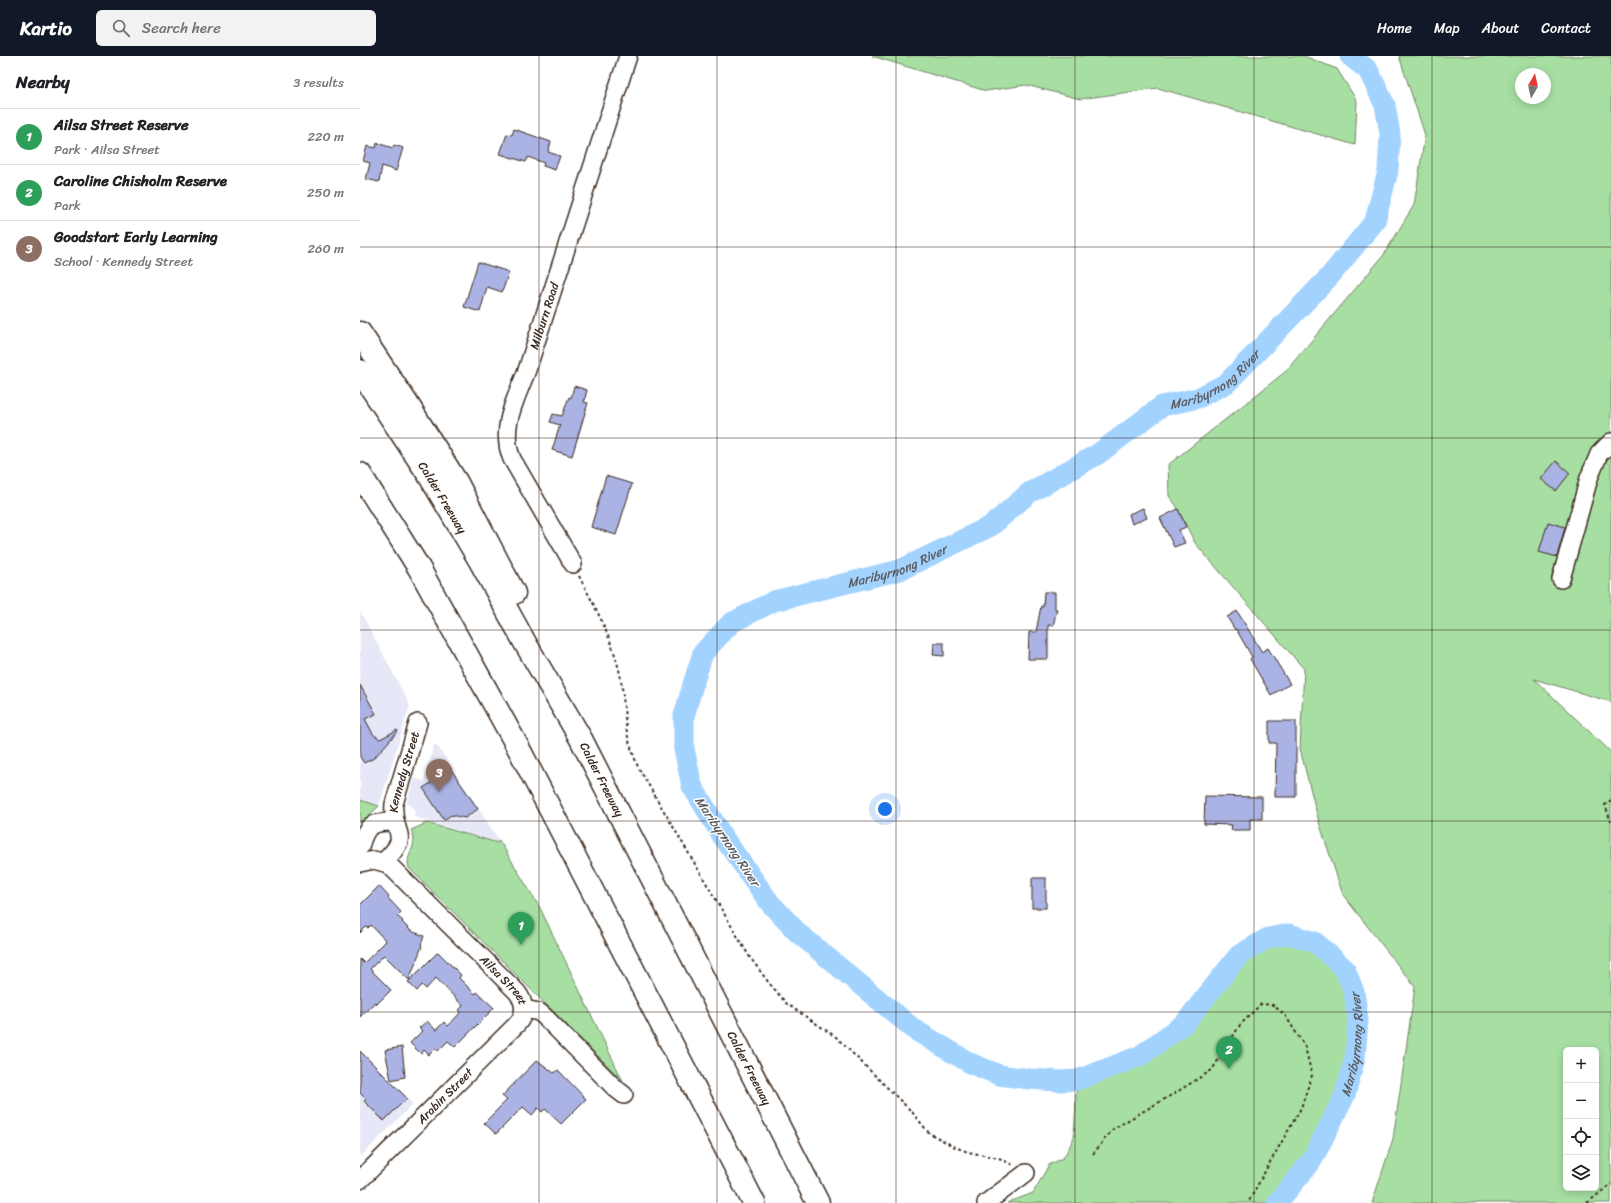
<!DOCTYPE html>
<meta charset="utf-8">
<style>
body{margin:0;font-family:Sriracha,sans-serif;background:#f2f2f2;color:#202124}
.controls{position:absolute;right:12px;bottom:12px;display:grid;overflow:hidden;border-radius:6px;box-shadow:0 2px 10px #0003}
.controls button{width:36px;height:36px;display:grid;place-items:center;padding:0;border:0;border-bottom:1px solid #e0e0e0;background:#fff;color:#202124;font:20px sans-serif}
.compass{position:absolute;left:1155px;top:12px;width:36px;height:36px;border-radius:50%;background:#fff;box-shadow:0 2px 10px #0003;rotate:9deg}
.you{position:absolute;left:525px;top:753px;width:14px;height:14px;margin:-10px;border:3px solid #fff;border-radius:50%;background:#1a73e8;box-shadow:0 0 0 6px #1a73e833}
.badge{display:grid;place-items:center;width:26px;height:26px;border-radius:50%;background:#111827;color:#fff;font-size:13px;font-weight:700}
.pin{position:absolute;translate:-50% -33px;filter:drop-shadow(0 1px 2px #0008)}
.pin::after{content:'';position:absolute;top:21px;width:14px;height:12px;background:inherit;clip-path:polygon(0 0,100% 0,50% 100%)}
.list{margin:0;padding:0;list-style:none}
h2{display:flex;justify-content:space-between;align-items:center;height:52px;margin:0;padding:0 16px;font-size:17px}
h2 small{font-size:13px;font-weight:400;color:#757577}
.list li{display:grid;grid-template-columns:26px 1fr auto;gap:12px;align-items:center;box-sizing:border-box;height:56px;padding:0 16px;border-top:1px solid #e0e0e0}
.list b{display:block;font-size:15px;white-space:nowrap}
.list p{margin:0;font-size:13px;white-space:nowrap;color:#757577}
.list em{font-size:13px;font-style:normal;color:#757577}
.icon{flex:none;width:22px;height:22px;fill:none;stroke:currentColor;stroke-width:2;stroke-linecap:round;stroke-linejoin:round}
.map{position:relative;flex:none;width:1251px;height:1147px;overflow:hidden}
header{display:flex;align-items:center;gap:24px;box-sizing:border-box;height:56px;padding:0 20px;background:#111827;color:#fff}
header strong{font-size:19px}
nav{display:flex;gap:22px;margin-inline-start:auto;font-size:14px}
.search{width:280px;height:36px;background:#f2f2f2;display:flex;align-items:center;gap:10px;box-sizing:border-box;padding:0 14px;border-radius:6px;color:#757577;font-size:15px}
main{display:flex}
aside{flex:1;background:#fff}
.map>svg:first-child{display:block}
.built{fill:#e6e8f7}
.green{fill:#a7dfa3;stroke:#718460;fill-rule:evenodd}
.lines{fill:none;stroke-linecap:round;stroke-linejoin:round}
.river{stroke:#a2d2fe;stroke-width:21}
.building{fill:#abb3e4;stroke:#3b2a1e}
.minor-casing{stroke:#3b2a1e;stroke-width:20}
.highway-casing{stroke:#3b2a1e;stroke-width:25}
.path{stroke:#3b2a1e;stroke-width:2;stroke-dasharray:3 3;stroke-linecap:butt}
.minor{stroke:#fff;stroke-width:17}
.highway{stroke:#fff;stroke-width:22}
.grid{fill:none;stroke:#3b2a1e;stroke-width:1;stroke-opacity:0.55}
.labels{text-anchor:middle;stroke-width:3;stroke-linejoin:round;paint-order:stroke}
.street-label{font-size:12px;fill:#3b2a1e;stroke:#fff}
.water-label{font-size:13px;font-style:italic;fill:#5a5c61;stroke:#fff}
</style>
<header>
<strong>Kartio</strong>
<div class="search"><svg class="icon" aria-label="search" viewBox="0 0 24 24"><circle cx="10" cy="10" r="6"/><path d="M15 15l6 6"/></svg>Search here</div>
<nav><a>Home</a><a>Map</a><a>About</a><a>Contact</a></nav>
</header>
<main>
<aside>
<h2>Nearby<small>3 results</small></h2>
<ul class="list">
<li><span class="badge" style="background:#2e9e5b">1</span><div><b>Ailsa Street Reserve</b><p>Park · Ailsa Street</p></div><em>220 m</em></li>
<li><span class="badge" style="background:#2e9e5b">2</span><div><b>Caroline Chisholm Reserve</b><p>Park</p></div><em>250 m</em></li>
<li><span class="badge" style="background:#8d6e63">3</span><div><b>Goodstart Early Learning</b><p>School · Kennedy Street</p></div><em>260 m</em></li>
</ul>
</aside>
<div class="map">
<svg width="1251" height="1147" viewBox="0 0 1251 1147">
<rect width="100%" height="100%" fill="#fff"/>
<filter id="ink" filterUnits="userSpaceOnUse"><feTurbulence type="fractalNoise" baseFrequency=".025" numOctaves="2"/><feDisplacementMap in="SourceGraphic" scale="8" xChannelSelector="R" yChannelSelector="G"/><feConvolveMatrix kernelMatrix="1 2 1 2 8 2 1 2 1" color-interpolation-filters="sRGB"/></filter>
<g filter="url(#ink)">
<g class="built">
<path d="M 0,555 L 50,649 L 19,750 L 0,744 Z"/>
<path d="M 76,688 L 139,784 L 139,787 L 54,761 L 55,756 L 53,752 L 47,747 L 54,722 L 64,725 L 74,689 Z"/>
<path d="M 0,995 L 53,1048 L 0,1101 Z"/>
</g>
<g class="green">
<path d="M 512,0 L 944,0 L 977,13 L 997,45 L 995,89 L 798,32 L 720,43 L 666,29 L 626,35 Z"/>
<path d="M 1039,0 L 1251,0 L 1251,646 L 1174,623 L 1251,696 L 1251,1147 L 1012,1147 L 1033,1083 L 1055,931 L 983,839 L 959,766 L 940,693 L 944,613 L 835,487 L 816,449 L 809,440 L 808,409 L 925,316 L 1023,200 L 1054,149 L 1065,79 ZM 1161,18 L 1185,18 L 1185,42 L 1161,42 ZM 1206,994 L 1236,994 L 1236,1132 L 1206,1132 Z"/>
<path d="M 0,744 L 19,750 L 0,768 Z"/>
<path d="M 67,767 L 138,787 L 139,784 L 180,852 L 263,1025 L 49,812 C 44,798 60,791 51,774 Z"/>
<path d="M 929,878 L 955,886 L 985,913 L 994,936 L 998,964 L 995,1002 L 985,1039 L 951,1106 L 917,1147 L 647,1147 L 673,1137 L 689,1109 L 703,1102 L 709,1092 L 714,1081 L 717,1024 L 780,1000 L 825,967 L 879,899 L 908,882 Z"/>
</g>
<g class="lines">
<path class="river" id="s1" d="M 917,1147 L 951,1106 L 985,1039 L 995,1002 L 998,964 L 994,936 L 985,913 L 955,886 L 929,878 L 908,882 L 879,899 L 825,967 L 780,1000 L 717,1024 L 699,1025 L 670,1023 L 639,1019 L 610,1007 L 555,974 L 438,877 L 410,847 L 363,781 L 332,730 L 324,693 L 324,660 L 334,625 L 343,597 L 371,567 L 414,545 L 540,514 L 631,470 L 669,437 L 738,398 L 802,350 L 838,342 L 867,327 L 970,220 L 1015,165 L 1028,115 L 1030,78 L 1025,49 L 1008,14 L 990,0"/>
</g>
<g class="building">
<path d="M 154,73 L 191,86 L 188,96 L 200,100 L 195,114 L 183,110 L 184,107 L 168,101 L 166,106 L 140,98 L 147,78 L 152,79 Z"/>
<path d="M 17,87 L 33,92 L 34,89 L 43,92 L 36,115 L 22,110 L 19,126 L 6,123 L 10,107 L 3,105 L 7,90 L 16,92 Z"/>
<path d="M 118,206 L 149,216 L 142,236 L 127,231 L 120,256 L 104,251 Z"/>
<path d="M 214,330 L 227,334 L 224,346 L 228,347 L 212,400 L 192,394 L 200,369 L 190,366 L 193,358 L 202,360 L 209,341 L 211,342 Z"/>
<path d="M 1196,405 L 1210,417 L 1196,435 L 1181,423 Z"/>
<path d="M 246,420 L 272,428 L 256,479 L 231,471 Z"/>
<path d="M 783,452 L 787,462 L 772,468 L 769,458 Z"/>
<path d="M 818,453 L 826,471 L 819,474 L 825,487 L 814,491 L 800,462 Z"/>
<path d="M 1188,466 L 1205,471 L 1197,501 L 1179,496 Z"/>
<path d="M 684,536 L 695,536 L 695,553 L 697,553 L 693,570 L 688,569 L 688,603 L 668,603 L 669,576 L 676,576 L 681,550 L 683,551 Z"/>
<path d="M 877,555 L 902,596 L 908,592 L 930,628 L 911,639 L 890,603 L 892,601 L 876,573 L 875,574 L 867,561 Z"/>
<path d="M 574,587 L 584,587 L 584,600 L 573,599 Z"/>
<path d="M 0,629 L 16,658 L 5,663 L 13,678 L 20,683 L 37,674 L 38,675 L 14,702 L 4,707 L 0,701 Z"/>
<path d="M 909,665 L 936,665 L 936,741 L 915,741 L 916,687 L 909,687 Z"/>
<path d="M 86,706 L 118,753 L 105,762 L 91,759 L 84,764 L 63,732 L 71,727 L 73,714 Z"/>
<path d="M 845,740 L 902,741 L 902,763 L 890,763 L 890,774 L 871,774 L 872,769 L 844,768 Z"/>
<rect x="672" y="822" width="14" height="30"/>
<path d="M 19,830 L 29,841 L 28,842 L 41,856 L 37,860 L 43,865 L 42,866 L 51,875 L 64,880 L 61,889 L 62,890 L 49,924 L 24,899 L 10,913 L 31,934 L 17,948 L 15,946 L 0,961 L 0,903 L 4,907 L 26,885 L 11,869 L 8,872 L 6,871 L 0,877 L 0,849 Z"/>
<path d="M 78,896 L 101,919 L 99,922 L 115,938 L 117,936 L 134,952 L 95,991 L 88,985 L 78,995 L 76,992 L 69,999 L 64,994 L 61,998 L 50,987 L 62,975 L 59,972 L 67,965 L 76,974 L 84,966 L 88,970 L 101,956 L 99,954 L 103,950 L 76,922 L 66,933 L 62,929 L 57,935 L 48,926 Z"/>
<path d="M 42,991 L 45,1021 L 31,1024 L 25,994 Z"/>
<path d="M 0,995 L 47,1042 L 24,1065 L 4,1045 L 6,1043 L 0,1037 Z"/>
<path d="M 177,1004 L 194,1017 L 198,1014 L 226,1043 L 201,1068 L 185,1053 L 182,1056 L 178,1052 L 172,1059 L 163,1051 L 136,1078 L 124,1067 L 147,1044 L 142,1040 Z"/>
</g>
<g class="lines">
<defs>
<g id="minor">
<path id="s2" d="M 213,508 L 152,403 C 139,372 156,343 167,314 L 268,0"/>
<path d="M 1201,523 L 1229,422 L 1239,398 L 1251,386"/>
<path d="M 0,791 C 6,768 12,766 35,766"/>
<path id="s3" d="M 23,806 C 54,778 31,779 34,748 L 58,667"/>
<path id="s4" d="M 0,807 L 14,804 L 28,808 L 157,936 C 165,946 166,958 157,968 L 0,1124"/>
<path d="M 164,953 L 179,956 L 185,961 L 255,1032 L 264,1039"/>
<path d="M 626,1147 L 666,1117"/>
</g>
<g id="highway">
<path d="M 0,277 L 48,349 L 97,427 L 154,537"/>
<path id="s5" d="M 0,315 L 69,419 L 119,503 L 164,585 L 221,683 L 458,1147"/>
<path d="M 0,418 L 59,512 L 160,695 L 394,1147"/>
</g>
</defs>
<use href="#minor" class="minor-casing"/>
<use href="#highway" class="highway-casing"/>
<g class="path">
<path d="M 219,520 C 234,549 250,578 258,610 C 264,631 263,654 267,676 C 269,688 274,700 278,711 L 389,900 L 409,927 L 427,948 L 476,981 L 552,1056 L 569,1077 L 595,1091 L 608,1096 L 639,1102 L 653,1109"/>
<path d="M 1251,744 L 1245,749 L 1251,766"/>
<path d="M 733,1098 L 753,1073 L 815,1037 L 852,1014 L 880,969 L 901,948 L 913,949 L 925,959 L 945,991 L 952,1019 L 941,1052 L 908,1110 L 888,1147"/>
<path d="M 1227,1147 L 1251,1128"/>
</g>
<use href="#minor" class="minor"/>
<use href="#highway" class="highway"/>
</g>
</g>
<path class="grid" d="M 179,0 L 179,1147M 357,0 L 357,1147M 536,0 L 536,1147M 715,0 L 715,1147M 894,0 L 894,1147M 1072,0 L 1072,1147M 0,191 L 1251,191M 0,382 L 1251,382M 0,574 L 1251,574M 0,765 L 1251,765M 0,956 L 1251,956"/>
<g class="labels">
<g class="street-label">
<text dy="4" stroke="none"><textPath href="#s2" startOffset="271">Milburn Road</textPath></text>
<text dy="4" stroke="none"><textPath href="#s5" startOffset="151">Calder Freeway</textPath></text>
<text dy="4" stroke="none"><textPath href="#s3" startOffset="98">Kennedy Street</textPath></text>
<text dy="4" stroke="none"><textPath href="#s5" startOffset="475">Calder Freeway</textPath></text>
<text dy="4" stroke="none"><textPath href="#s4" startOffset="193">Ailsa Street</textPath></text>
<text dy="4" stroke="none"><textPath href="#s5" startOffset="799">Calder Freeway</textPath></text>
<text transform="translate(85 1040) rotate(-45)" y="4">Arabin Street</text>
</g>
<g class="water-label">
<text dy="5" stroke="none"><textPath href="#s1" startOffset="1825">Maribyrnong River</textPath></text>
<text dy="5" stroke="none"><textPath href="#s1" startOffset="1452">Maribyrnong River</textPath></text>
<text transform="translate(368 785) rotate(56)" y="5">Maribyrnong River</text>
<text dy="5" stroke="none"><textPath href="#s1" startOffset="180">Maribyrnong River</textPath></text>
</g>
</g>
</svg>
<div class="controls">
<button>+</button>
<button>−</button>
<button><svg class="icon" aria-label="locate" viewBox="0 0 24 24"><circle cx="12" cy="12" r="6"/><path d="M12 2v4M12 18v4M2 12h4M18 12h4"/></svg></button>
<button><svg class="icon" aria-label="layers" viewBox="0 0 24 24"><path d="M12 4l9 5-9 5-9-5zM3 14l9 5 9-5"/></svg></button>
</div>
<svg class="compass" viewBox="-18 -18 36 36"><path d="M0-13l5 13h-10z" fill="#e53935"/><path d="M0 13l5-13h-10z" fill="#757577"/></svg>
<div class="you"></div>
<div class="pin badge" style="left:161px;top:889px;background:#2e9e5b">1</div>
<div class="pin badge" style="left:869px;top:1013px;background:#2e9e5b">2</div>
<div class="pin badge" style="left:79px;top:736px;background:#8d6e63">3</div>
</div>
</main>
